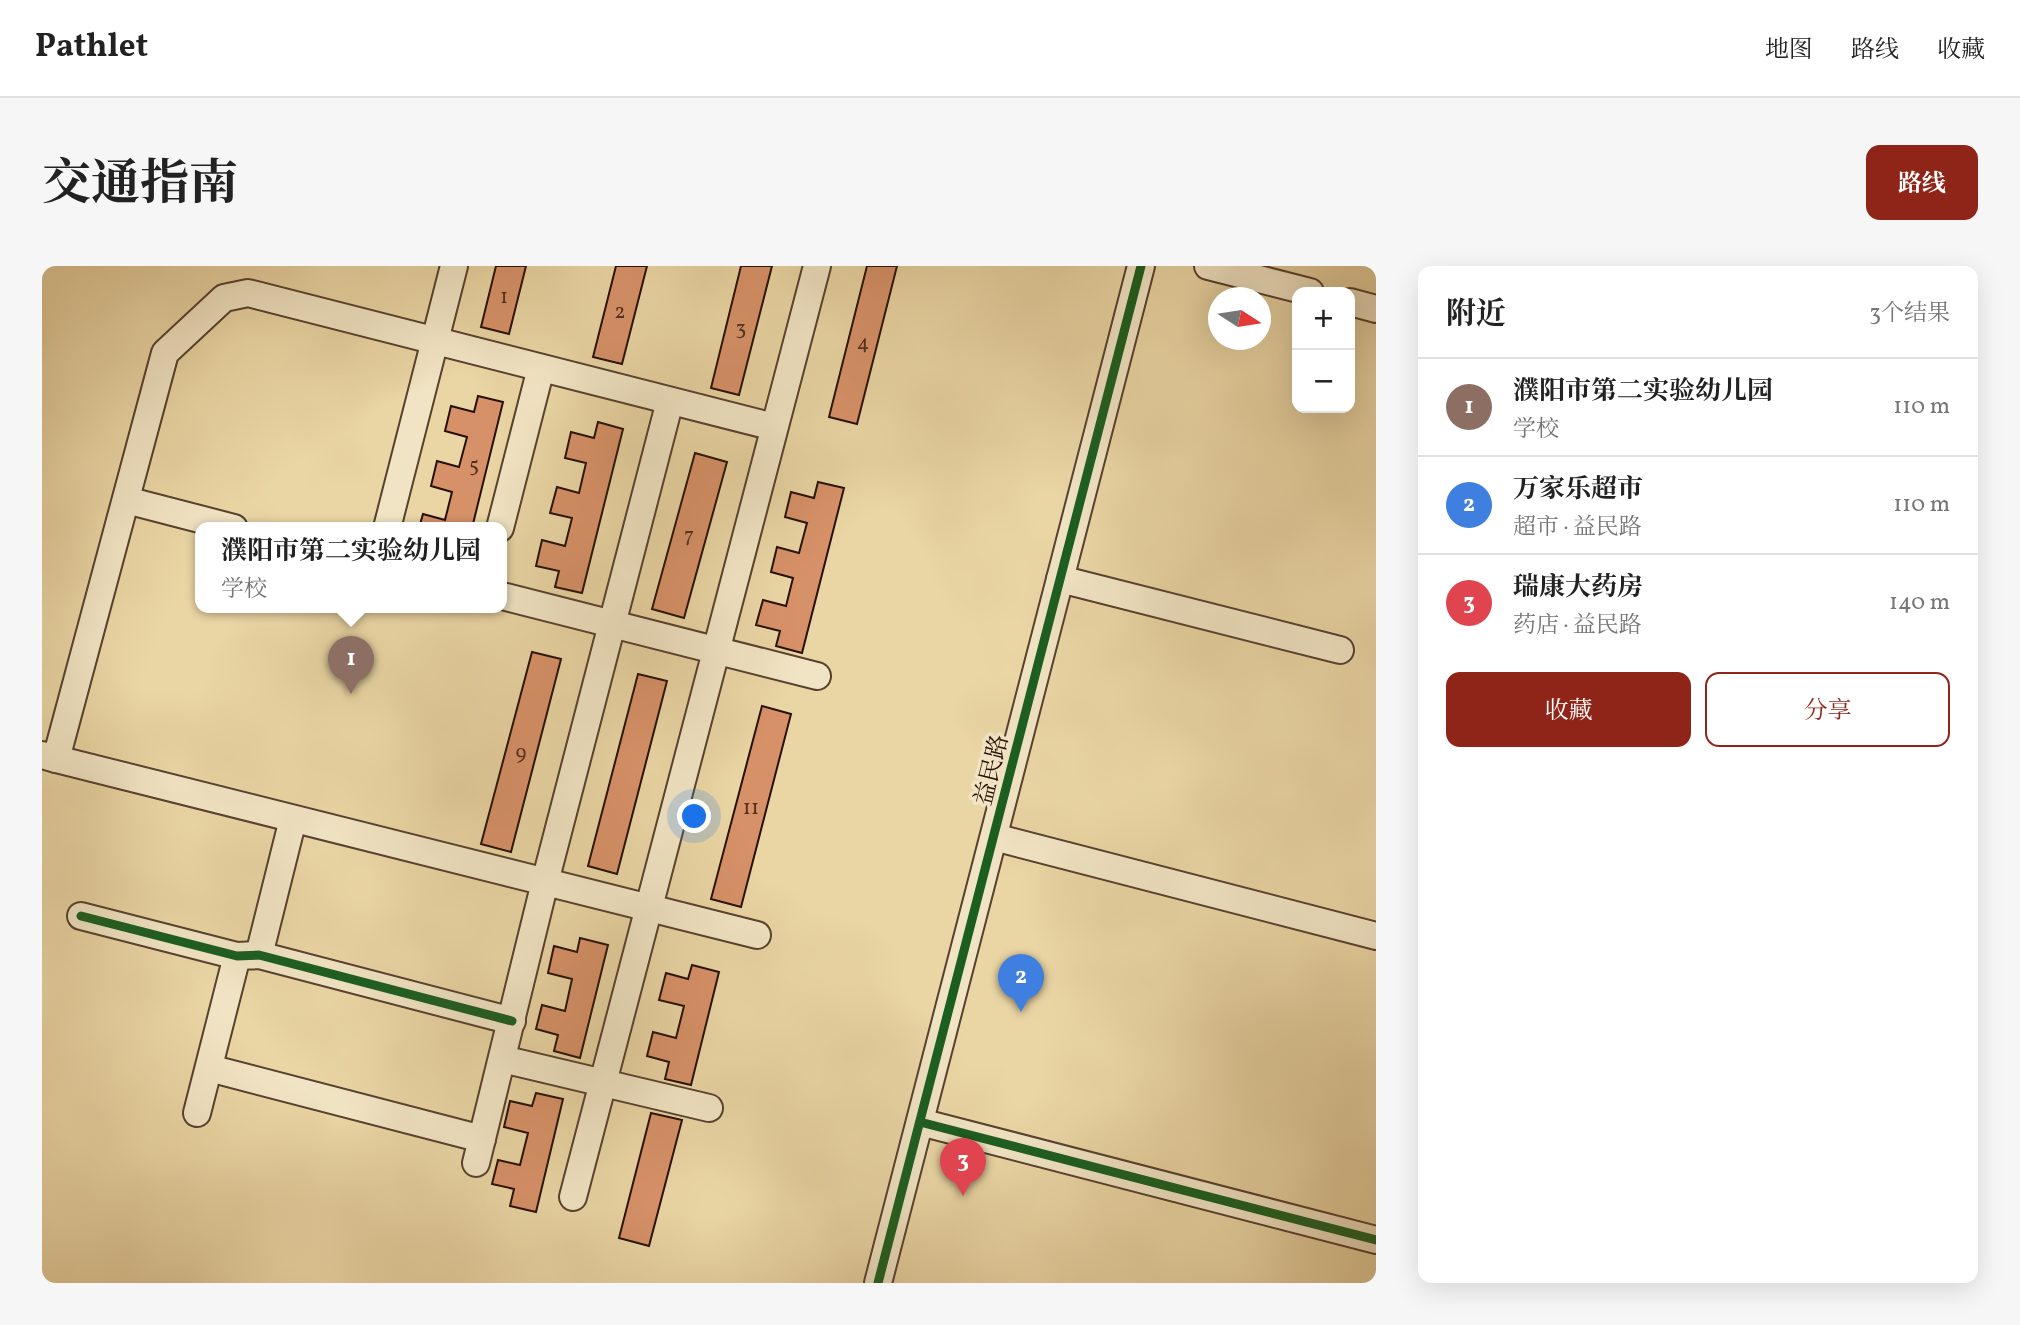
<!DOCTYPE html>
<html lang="zh">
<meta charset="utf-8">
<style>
body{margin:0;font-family:Vollkorn,"Noto Serif SC",serif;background:#f6f6f6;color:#222}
.controls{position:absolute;right:21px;top:21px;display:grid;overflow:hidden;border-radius:14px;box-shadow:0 7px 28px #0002}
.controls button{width:63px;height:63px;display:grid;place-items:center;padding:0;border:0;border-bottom:2px solid #e0e0e0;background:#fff;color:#222;font:35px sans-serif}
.compass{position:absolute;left:1166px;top:21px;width:63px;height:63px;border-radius:50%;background:#fff;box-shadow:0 7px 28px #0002;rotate:102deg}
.you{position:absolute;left:653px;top:551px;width:24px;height:24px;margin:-18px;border:5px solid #fff;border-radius:50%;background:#1a73e8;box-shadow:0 0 0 10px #1a73e833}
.badge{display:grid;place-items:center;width:46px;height:46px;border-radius:50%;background:#8f2418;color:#fff;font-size:23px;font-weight:700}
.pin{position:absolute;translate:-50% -58px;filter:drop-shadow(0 2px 4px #0008)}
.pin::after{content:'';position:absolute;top:37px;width:24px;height:21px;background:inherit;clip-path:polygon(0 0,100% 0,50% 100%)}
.popup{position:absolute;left:153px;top:256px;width:312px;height:91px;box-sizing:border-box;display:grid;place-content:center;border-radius:14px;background:#fff;filter:drop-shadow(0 2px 5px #0005);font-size:23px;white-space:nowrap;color:#767676}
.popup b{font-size:26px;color:#222}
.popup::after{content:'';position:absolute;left:50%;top:100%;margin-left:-14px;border:14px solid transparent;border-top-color:#fff}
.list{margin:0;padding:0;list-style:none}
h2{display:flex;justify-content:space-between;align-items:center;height:91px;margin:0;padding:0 28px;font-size:30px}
h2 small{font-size:23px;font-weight:400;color:#767676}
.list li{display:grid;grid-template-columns:46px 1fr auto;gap:21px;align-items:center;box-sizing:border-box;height:98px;padding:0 28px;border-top:2px solid #e0e0e0}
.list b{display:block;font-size:26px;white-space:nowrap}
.list p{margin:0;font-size:23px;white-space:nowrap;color:#767676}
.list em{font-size:23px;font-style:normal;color:#767676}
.actions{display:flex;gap:14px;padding:21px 28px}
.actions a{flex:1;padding:16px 0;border:2px solid #8f2418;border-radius:14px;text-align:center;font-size:24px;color:#8f2418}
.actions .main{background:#8f2418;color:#fff}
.map{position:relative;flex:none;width:1334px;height:1017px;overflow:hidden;border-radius:14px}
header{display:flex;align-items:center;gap:42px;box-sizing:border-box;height:98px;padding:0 35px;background:#fff;border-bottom:2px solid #e0e0e0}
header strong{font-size:33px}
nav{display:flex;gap:38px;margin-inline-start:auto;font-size:24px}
.intro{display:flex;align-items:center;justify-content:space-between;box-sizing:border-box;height:168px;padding:0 42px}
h1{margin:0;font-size:49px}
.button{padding:18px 32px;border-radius:14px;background:#8f2418;color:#fff;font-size:24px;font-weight:700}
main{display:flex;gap:42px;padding:0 42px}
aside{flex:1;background:#fff;border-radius:14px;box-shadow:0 7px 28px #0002}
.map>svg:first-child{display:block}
.building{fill:#d79168;stroke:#261006;stroke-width:2}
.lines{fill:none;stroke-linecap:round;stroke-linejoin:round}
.minor-casing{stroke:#57412e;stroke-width:30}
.minor{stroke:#f1e4c4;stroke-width:26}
.cycleway-casing{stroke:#f1e4c4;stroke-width:13}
.cycleway{stroke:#1b5e20;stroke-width:9}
.labels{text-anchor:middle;stroke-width:7;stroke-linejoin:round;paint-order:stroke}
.number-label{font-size:21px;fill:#52301e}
.street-label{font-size:24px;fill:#261006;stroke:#f1e4c4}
</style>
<header>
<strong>Pathlet</strong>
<nav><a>地图</a><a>路线</a><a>收藏</a></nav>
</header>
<div class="intro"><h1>交通指南</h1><a class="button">路线</a></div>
<main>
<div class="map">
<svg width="1334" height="1017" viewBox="0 0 1334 1017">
<rect width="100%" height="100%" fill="#ead5a4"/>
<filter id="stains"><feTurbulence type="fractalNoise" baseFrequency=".00286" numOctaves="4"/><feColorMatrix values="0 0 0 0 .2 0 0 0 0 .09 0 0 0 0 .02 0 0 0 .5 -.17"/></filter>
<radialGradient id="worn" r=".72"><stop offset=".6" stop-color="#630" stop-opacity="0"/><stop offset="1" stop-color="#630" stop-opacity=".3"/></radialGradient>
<g class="building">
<path d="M 454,0 L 484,0 L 467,68 L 439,61 Z"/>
<path d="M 574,0 L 605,0 L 580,98 L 551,91 Z"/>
<path d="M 699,0 L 730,0 L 697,129 L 669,122 Z"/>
<path d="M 825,0 L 855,0 L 815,158 L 787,151 Z"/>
<path d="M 436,130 L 461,136 L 430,262 L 377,262 L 381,248 L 403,254 L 410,226 L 389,220 L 395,195 L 417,201 L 425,171 L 403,165 L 409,140 L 432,146 Z"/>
<path d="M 556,156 L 581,163 L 540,327 L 513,321 L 517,305 L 494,300 L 500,274 L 523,280 L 530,252 L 508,247 L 515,221 L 537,227 L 544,197 L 523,192 L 529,166 L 552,172 Z"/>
<path d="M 653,187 L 685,196 L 642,352 L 610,343 Z"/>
<path d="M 776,216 L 802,222 L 760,387 L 734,380 L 738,365 L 714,359 L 721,334 L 744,340 L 751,312 L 729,306 L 735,281 L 757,287 L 765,257 L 743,251 L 749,226 L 772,232 Z"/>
<path d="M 490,386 L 519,393 L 469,586 L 439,578 Z"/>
<path d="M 596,408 L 625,415 L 575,608 L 546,600 Z"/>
<path d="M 720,440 L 749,448 L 699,641 L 669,633 Z"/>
<path d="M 538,672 L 566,679 L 538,792 L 512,785 L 516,769 L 494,763 L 500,739 L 523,745 L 530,713 L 506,707 L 512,680 L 535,686 Z"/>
<path d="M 650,699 L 677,706 L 649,819 L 623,813 L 627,796 L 605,790 L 611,766 L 634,772 L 642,740 L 617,734 L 624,707 L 646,713 Z"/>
<path d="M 494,827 L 521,833 L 494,946 L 468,940 L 472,923 L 450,918 L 456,894 L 478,899 L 486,867 L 462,861 L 468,835 L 490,840 Z"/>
<path d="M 609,847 L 640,854 L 607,980 L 577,972 Z"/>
</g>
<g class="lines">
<defs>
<g id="minor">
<path d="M 1166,0 L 1268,26"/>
<path d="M 1308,36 L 1334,43"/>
<path d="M 84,234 L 192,262"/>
<path d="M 345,262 L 412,0"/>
<path d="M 458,262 L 499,102"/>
<path d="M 1018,313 L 1298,384"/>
<path d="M 460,330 L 775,410"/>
<path d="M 0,489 L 14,493 L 123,87 L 182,32 L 206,27 L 732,161"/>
<path d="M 14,493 L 715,669"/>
<path d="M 952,571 L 1334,670"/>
<path d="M 39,650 L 195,690 L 217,689 L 470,755"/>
<path d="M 217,689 L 251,553"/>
<path d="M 460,793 L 667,842"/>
<path d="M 167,802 L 440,873"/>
<path d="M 155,847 L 195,690"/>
<path d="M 878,856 L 1334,974"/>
<path d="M 434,897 L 503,616 L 628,135"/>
<path d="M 531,931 L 775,0"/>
<path d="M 836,1017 L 1099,0"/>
</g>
</defs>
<use href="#minor" class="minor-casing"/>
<use href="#minor" class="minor"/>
<defs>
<g id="cycleway">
<path d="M 39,650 L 195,690 L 217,689 L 470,755"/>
<path d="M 878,856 L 1334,974"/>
<path d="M 836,1017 L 1099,0"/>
</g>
</defs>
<use href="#cycleway" class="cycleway-casing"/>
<use href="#cycleway" class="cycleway"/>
</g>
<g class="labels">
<g class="number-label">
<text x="462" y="37">1</text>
<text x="578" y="52">2</text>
<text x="699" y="68">3</text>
<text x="821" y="83">4</text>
<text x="432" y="205">5</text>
<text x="647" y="276">7</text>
<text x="479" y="493">9</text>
<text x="709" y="548">11</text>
</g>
<g class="street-label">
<text transform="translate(949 504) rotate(-76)" y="8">益民路</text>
</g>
</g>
<rect width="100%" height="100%" filter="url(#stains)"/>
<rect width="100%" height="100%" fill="url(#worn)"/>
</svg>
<div class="controls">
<button>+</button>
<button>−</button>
</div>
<svg class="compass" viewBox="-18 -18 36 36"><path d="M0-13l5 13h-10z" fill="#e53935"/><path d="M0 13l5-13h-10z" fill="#767676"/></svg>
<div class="you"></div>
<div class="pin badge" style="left:309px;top:428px;background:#8d6e63">1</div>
<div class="popup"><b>濮阳市第二实验幼儿园</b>学校</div>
<div class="pin badge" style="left:979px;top:746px;background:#3f7fe0">2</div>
<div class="pin badge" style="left:921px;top:930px;background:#e0444e">3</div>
</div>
<aside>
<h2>附近<small>3个结果</small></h2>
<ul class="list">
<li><span class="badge" style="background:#8d6e63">1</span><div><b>濮阳市第二实验幼儿园</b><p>学校</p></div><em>110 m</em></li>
<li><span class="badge" style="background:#3f7fe0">2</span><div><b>万家乐超市</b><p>超市 · 益民路</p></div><em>110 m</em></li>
<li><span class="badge" style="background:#e0444e">3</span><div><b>瑞康大药房</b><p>药店 · 益民路</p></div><em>140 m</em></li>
</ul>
<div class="actions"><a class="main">收藏</a><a>分享</a></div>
</aside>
</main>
